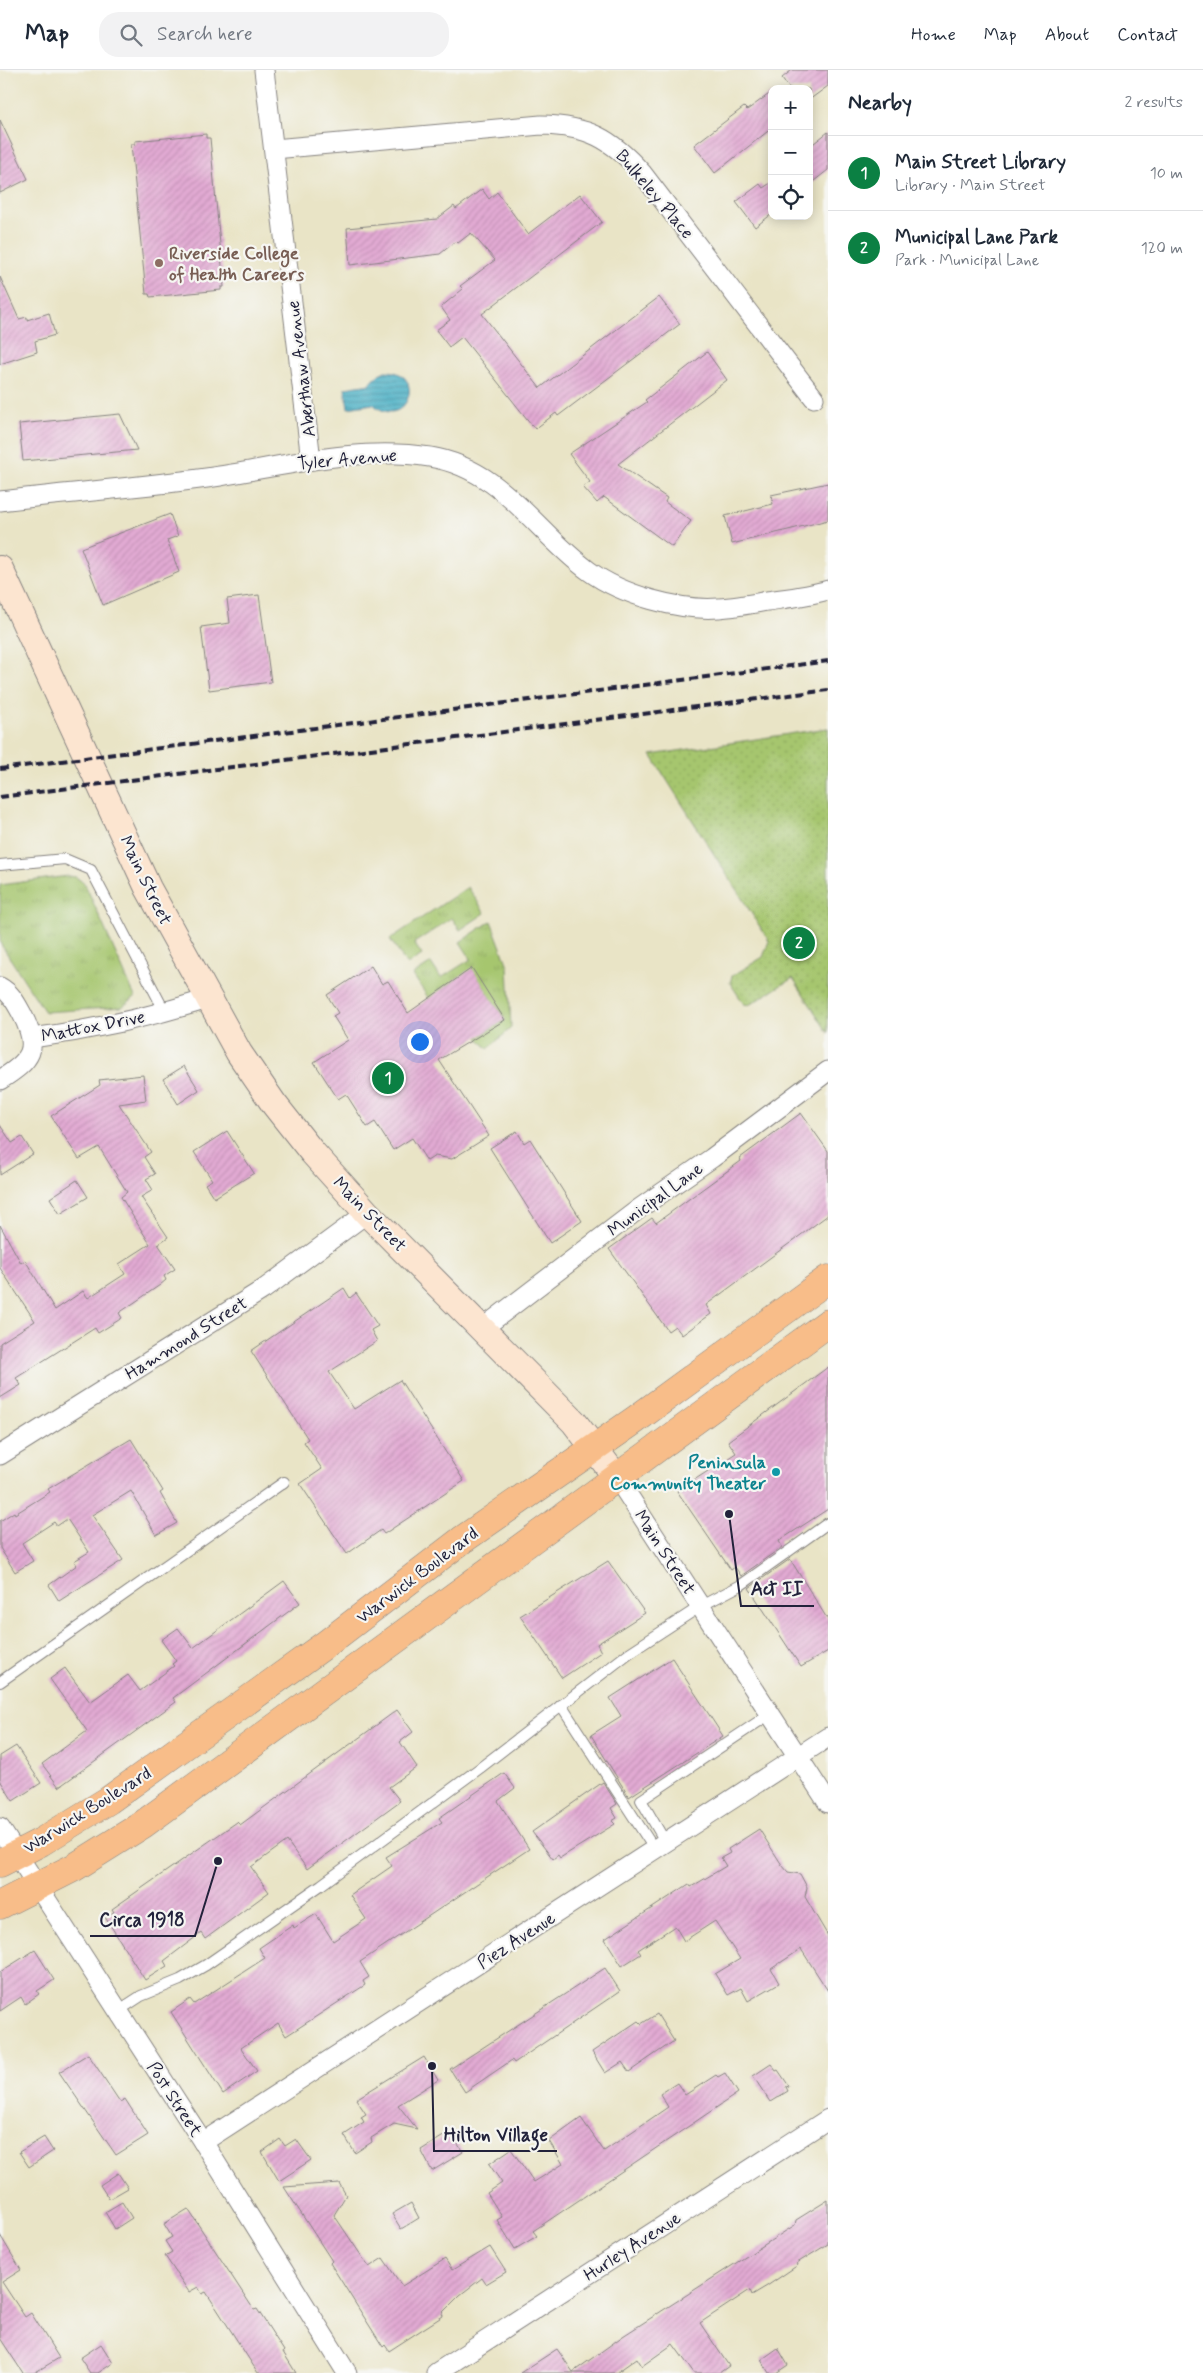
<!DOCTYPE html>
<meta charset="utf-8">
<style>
body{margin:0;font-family:Mynerve,sans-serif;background:#f2f2f3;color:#1f2937}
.controls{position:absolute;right:15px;top:15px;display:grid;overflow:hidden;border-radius:10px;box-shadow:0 2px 12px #0003}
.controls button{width:45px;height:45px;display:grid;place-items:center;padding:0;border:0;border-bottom:1px solid #e0e1e3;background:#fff;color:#1f2937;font:25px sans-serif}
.you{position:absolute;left:419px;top:971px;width:18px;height:18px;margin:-12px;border:4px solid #fff;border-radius:50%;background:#1a73e8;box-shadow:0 0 0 8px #1a73e833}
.badge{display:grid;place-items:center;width:32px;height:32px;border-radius:50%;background:#0b8043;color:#fff;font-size:16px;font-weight:700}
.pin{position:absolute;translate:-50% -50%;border:2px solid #fff;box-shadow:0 1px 5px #0006}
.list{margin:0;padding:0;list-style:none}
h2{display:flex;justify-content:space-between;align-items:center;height:65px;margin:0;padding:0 20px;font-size:21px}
h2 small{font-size:16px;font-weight:400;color:#747a83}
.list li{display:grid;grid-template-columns:32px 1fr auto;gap:15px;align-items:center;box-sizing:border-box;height:75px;padding:0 20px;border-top:1px solid #e0e1e3}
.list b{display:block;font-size:19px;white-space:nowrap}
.list p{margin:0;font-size:16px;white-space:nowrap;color:#747a83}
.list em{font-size:16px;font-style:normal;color:#747a83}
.icon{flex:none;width:28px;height:28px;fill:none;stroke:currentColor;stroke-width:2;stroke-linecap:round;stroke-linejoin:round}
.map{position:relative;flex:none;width:828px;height:2303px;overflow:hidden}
header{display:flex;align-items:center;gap:30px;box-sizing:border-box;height:70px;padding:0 25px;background:#fff;border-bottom:1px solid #e0e1e3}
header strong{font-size:24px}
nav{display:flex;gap:28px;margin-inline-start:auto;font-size:18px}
.search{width:350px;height:45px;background:#f2f2f3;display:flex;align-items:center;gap:12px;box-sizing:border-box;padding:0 18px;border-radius:20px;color:#747a83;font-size:19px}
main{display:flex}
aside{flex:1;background:#fff}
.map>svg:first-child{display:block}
.grass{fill:url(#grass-tufts);stroke:#647454}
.park{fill:url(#park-dots);stroke:#647454}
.water{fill:url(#water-rules);stroke:#33687f}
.building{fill:url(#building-hatch)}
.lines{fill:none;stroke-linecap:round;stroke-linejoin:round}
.service-casing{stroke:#868380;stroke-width:12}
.minor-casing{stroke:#868380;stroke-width:21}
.secondary-casing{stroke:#868380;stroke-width:28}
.primary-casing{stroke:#868380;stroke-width:29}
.service{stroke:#fff;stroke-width:10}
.minor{stroke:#fff;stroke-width:19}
.secondary{stroke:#fce5d0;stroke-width:26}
.primary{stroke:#f8bd89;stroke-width:28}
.rail{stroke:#22223b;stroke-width:4;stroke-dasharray:8 4;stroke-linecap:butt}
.education-dot{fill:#8d6e63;stroke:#f6f6f2;stroke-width:2}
.culture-dot{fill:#0f9aa8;stroke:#f6f6f2;stroke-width:2}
.labels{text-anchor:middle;stroke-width:4.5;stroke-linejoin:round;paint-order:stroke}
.street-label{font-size:18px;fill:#22223b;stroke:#f6f6f2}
.education-label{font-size:18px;font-weight:bold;fill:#785e54;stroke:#f6f6f2;text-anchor:start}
.culture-label{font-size:18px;font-weight:bold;fill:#0d838f;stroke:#f6f6f2;text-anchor:end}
.leader{fill:none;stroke:#22223b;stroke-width:2}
.callout-dot{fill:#22223b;stroke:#f6f6f2;stroke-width:2}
.callout-label{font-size:19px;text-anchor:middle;font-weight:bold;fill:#22223b;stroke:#f6f6f2;stroke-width:4.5;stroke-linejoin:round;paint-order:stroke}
</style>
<header>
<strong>Map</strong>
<div class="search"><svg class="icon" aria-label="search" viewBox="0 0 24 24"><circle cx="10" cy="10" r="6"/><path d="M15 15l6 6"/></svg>Search here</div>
<nav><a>Home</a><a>Map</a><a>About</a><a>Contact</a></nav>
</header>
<main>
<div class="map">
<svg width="828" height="2303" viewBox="0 0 828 2303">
<defs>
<pattern id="grass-tufts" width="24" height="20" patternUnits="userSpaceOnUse" patternTransform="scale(1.25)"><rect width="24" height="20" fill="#a6c66e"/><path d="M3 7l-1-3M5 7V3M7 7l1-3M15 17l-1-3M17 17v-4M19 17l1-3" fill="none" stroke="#8faa60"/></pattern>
<pattern id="park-dots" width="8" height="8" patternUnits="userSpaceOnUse" patternTransform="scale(1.25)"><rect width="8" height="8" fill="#a6c66e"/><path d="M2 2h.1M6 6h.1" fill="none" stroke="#8faa60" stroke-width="1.8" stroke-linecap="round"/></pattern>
<pattern id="water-rules" width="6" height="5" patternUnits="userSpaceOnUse" patternTransform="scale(1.25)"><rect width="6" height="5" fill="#44adc3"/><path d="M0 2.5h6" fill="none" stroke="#388ca0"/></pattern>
<pattern id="building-hatch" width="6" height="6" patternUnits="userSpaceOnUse" patternTransform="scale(1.25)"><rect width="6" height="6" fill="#e2aad3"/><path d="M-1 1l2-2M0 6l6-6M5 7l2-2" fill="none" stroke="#c292b6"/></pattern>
</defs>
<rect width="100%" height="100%" fill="#f6f6f2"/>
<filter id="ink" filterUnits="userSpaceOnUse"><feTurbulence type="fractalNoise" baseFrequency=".02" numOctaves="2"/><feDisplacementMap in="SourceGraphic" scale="10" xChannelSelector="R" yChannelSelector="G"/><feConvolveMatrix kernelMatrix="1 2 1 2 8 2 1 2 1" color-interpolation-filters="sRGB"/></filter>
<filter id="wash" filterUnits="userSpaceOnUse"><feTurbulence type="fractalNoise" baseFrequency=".0096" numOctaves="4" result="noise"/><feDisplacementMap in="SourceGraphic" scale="20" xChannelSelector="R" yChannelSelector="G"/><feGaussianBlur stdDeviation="1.12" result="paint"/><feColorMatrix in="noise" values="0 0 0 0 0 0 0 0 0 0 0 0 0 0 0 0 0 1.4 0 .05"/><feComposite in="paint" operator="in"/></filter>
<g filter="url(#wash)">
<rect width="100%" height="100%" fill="#e9e4c6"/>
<g class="grass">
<path d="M 68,806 L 76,807 L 85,814 L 135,927 L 122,937 L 45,942 L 0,873 L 0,815 Z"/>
<path d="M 468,817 L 485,843 L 460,860 L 452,848 L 414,873 L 422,885 L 407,895 L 390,869 Z"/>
<path d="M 491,851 L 508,896 L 511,958 L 488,979 L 478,968 L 505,950 L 472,899 L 429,929 L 413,905 L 431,893 L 441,908 L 471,889 L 460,872 Z"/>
</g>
<path class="park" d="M 828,658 L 828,963 L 793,908 L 749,935 L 744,934 L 730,913 L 732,906 L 763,887 L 769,871 L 651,685 Z"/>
<path class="water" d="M 385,301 C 429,300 406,364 373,334 L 348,338 L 345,318 L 370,314 L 379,304 Z"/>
<g id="blocks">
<g class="building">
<path d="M 792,0 L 828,0 L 828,16 L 809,30 L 809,19 L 790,19 L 782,8 Z"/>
<path d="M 772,22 L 772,58 L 715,103 L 694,75 L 744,37 L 747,40 Z"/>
<path d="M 0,50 L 28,109 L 0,123 Z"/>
<path d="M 828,62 L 828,100 L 809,115 L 809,77 Z"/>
<path d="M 206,64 L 206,68 L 210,68 L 224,217 L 221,217 L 221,220 L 150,227 L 149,224 L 146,224 L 131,74 L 135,74 L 135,71 Z"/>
<path d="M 772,112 L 772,144 L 755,157 L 736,132 L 760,114 L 763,118 Z"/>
<path d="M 482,119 L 489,129 L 497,122 L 528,164 L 580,124 L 602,152 L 482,244 L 540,318 L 659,227 L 680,254 L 558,346 L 556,343 L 535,359 L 462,267 L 449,277 L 436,260 L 450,250 L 441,237 L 463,219 L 460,216 L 495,190 L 471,163 L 458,173 L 456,171 L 440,184 L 350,195 L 347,158 L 437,149 L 454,136 L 456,139 Z"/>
<path d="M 0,207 L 19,249 L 27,247 L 27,250 L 49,243 L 55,265 L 35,271 L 37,282 L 0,294 Z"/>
<path d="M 707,282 L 727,310 L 618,394 L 667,428 L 665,432 L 691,451 L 672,477 L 604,427 L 597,433 L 583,417 L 590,412 L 569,384 L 647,332 L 645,330 Z"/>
<path d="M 120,344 L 137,380 L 23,391 L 19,354 Z"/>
<path d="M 828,413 L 828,450 L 732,474 L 725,446 L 773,434 L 771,425 Z"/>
<path d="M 170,444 L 178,466 L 167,470 L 179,502 L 103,535 L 81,478 Z"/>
<path d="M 259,525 L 271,612 L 209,620 L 201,557 L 230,553 L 227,529 Z"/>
<path d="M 371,896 L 382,914 L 388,911 L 408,943 L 472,898 L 505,950 L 439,990 L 489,1066 L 452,1089 L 435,1086 L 427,1091 L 412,1068 L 393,1080 L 375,1052 L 367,1057 L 346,1024 L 338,1029 L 314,992 L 348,970 L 333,946 L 338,943 L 327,925 Z"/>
<path d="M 184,996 L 199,1020 L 178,1034 L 163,1009 Z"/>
<path d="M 143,1005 L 146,1030 L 119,1034 L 151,1082 L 144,1087 L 155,1104 L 146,1109 L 153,1120 L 141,1127 L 168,1167 L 158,1174 L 175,1199 L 164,1206 L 166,1210 L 160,1215 L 119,1243 L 122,1248 L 98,1263 L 95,1258 L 16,1308 L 21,1315 L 0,1328 L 0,1273 L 35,1251 L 0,1198 L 0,1155 L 21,1193 L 25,1190 L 55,1240 L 83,1221 L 88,1228 L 125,1204 L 119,1194 L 150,1174 L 121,1127 L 127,1122 L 99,1077 L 79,1089 L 51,1046 L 100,1015 L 99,1010 Z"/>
<path d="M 801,1043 L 828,1081 L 828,1145 L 706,1235 L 711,1244 L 682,1265 L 675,1256 L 668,1261 L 609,1179 L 652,1148 L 656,1153 L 741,1091 L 740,1088 Z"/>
<path d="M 0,1055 L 12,1073 L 22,1067 L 33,1084 L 0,1105 Z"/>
<path d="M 227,1061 L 254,1103 L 214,1128 L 205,1114 L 212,1110 L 194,1082 Z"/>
<path d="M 517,1061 L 524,1073 L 530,1069 L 582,1151 L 550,1173 L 490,1078 Z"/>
<path d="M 77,1110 L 88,1127 L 60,1144 L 50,1128 Z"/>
<path d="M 344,1218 L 350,1228 L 356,1223 L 378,1256 L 371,1260 L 377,1271 L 329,1302 L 354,1339 L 400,1310 L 464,1411 L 384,1464 L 381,1460 L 347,1484 L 300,1414 L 322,1399 L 304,1372 L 308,1369 L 251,1281 Z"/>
<path d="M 828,1297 L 828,1439 L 779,1471 L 782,1477 L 741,1506 L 735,1497 L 731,1500 L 677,1421 L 736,1383 L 728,1371 Z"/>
<path d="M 131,1369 L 163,1421 L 160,1423 L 177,1453 L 156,1465 L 131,1421 L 92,1445 L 123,1490 L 59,1531 L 49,1515 L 77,1495 L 74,1491 L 89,1482 L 67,1449 L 57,1456 L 54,1452 L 22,1473 L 33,1491 L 15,1502 L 0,1478 L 0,1451 L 14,1442 L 15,1444 L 50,1422 L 48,1419 Z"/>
<path d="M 790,1489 L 828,1550 L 828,1581 L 801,1597 L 749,1518 Z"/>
<path d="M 608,1491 L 645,1543 L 597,1574 L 601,1582 L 562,1608 L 520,1546 Z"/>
<path d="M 284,1511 L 300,1533 L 173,1628 L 176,1632 L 59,1717 L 42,1694 L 87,1661 L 50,1609 L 65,1598 L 90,1632 L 128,1605 L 140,1621 L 174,1596 L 172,1594 L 176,1591 L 161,1570 L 178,1558 L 193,1578 Z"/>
<path d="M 672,1588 L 723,1666 L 629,1727 L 591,1665 L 621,1646 L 610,1628 Z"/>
<path d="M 397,1640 L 413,1662 L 400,1672 L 417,1697 L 389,1717 L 400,1731 L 307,1799 L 287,1771 L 251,1797 L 269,1822 L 205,1869 L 201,1863 L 164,1891 L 167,1896 L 145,1910 L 105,1847 L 114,1842 L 112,1839 L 237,1752 L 240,1755 Z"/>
<path d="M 16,1676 L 41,1713 L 13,1731 L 0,1710 L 0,1686 Z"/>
<path d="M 504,1703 L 515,1718 L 498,1731 L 529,1779 L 360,1892 L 369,1907 L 363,1911 L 365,1915 L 286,1966 L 278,1953 L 241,1978 L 257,2001 L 223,2024 L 171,1942 L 190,1929 L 194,1934 L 265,1888 L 259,1878 L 293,1855 L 294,1858 L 316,1844 L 333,1871 L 366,1849 L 350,1825 L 392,1796 L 386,1787 L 442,1752 L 439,1748 Z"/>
<path d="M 603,1712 L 617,1734 L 611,1738 L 617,1748 L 612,1751 L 615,1754 L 560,1788 L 558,1785 L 553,1789 L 532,1762 Z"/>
<path d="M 759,1759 L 782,1795 L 788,1802 L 800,1804 L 807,1817 L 805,1827 L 828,1866 L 828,1921 L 801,1879 L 771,1899 L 779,1913 L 748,1931 L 741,1918 L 728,1925 L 715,1904 L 740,1889 L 715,1851 L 684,1871 L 675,1856 L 638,1880 L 641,1884 L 622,1896 L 605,1869 L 689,1814 L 691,1817 L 726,1796 L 721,1788 L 730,1783 L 728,1779 Z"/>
<path d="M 35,1880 L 54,1910 L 37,1921 L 39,1924 L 25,1934 L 21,1927 L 0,1941 L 0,1902 Z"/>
<path d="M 605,1898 L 620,1921 L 514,1993 L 512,1990 L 465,2022 L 450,1999 Z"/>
<path d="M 657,1944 L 674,1971 L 629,2002 L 622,1992 L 605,2003 L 592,1982 L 638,1951 L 641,1954 Z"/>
<path d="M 88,1984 L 120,2032 L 125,2029 L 148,2065 L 116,2085 L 59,2002 Z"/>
<path d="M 424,1987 L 438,2010 L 398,2035 L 417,2059 L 394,2054 L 371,2068 L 372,2072 L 355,2083 L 344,2065 L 364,2052 L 361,2047 L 366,2044 L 356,2029 Z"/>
<path d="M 771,1994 L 776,2001 L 778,2000 L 789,2016 L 786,2017 L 788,2021 L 770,2032 L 753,2006 Z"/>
<path d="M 725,2003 L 738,2023 L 533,2161 L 537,2166 L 515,2179 L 497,2150 L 502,2147 L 487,2123 L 502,2113 L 489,2094 L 511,2079 L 534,2112 L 563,2094 L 549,2071 L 581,2048 L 604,2081 L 668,2037 L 660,2024 L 677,2013 L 685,2025 L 716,2005 L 718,2007 Z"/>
<path d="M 450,2062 L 463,2082 L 432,2101 L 421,2080 Z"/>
<path d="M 44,2067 L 53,2081 L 29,2097 L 19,2082 Z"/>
<path d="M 280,2069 L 285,2076 L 296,2069 L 311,2090 L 279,2111 L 262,2082 Z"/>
<path d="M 118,2103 L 128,2118 L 109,2129 L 100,2115 Z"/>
<path d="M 339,2113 L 346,2125 L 334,2145 L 369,2197 L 383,2188 L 402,2216 L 445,2189 L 452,2200 L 490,2177 L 506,2202 L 486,2214 L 482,2208 L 460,2225 L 442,2243 L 443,2246 L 389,2281 L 385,2275 L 383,2277 L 357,2236 L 330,2193 L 332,2191 L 284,2117 Z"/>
<path d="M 828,2130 L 828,2174 L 797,2193 L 798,2195 L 767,2216 L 752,2225 L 750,2220 L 700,2253 L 729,2296 L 719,2303 L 694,2303 L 673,2274 L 642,2296 L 637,2288 L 616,2303 L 520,2303 L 557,2279 L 573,2302 L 623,2266 L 795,2155 L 796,2150 Z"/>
<path d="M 122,2132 L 132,2148 L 115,2159 L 105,2142 Z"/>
<path d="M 411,2133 L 419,2148 L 401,2159 L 392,2144 Z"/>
<path d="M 188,2139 L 254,2240 L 257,2239 L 284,2281 L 283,2282 L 296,2303 L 258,2303 L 206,2222 L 202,2224 L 198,2217 L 189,2222 L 165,2186 L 172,2182 L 165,2171 L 172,2167 L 164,2154 Z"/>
<path d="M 0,2165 L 21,2200 L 2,2212 L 25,2247 L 31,2243 L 59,2288 L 34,2303 L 23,2303 L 0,2268 Z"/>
<path d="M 101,2274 L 113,2293 L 98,2303 L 90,2303 L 80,2288 Z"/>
<path d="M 778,2278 L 788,2295 L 776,2303 L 769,2303 L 761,2290 Z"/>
</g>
</g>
</g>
<g filter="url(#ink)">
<use href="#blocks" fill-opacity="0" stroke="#868380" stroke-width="1"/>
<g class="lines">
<defs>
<g id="service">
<path d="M 0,795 L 65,789 L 91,800 L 165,942"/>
<path d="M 0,1612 L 284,1412"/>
<path d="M 561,1635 L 655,1780"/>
<path d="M 666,1773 L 641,1730 L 770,1644"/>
<path d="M 118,1941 L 141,1926 L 180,1910 L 206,1895 L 321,1815 L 480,1698 L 629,1583 L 701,1536 L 741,1515 L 828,1453"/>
</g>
<g id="minor">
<path d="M 264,0 L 311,390"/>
<path d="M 274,79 L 541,55 C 588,56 611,68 642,103 L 814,328"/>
<path d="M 0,431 C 73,422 147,417 220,406 C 289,395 359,376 430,387 C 503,399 535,462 589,501 C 622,525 679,541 719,538 C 735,537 751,534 767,531 C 788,528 808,526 828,520"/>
<path d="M 0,917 C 11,923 16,933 22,944 C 40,979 32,990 0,1010"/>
<path d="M 32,968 C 92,960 150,947 208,929"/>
<path d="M 483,1258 L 640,1138 L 712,1088 L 828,1001"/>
<path d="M 0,1385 L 264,1219 L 367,1143"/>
<path d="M 617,1408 L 828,1733"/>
<path d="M 0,1758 L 203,2072 L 347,2303"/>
<path d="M 203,2072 L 828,1667"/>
<path d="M 436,2303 L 828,2049"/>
</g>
<path id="secondary" d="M 0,499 L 148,818 L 239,983 L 274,1034 L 312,1082 L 367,1143 L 574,1352 L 617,1408"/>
<g id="primary">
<path d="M 0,1793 L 41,1772 L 109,1730 L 326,1574 L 462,1470 L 635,1350 L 828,1209"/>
<path d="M 0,1835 L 75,1797 L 142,1755 L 828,1253"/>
</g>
</defs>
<use href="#service" class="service-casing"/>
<use href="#minor" class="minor-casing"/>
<use href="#secondary" class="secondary-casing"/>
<use href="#primary" class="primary-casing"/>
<use href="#service" class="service"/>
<use href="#minor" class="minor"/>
<use href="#secondary" class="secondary"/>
<use href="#primary" class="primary"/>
<g class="rail">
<path d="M 0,699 L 828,591"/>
<path d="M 0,727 L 828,620"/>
</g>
</g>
</g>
<circle class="education-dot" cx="159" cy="193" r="5"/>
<circle class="culture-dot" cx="776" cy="1402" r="5"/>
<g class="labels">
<g class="street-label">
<text transform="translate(655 124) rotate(50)" y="6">Bulkeley Place</text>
<text transform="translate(301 299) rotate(-97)" y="6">Aberthaw Avenue</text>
<text transform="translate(347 389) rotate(-5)" y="6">Tyler Avenue</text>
<text transform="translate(146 810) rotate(64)" y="6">Main Street</text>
<text transform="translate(93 956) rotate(-11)" y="6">Mattox Drive</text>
<text transform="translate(655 1129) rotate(-36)" y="6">Municipal Lane</text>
<text transform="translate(370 1144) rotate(46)" y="6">Main Street</text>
<text transform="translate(186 1268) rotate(-32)" y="6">Hammond Street</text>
<text transform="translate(665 1482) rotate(57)" y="6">Main Street</text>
<text transform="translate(417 1505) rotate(-37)" y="6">Warwick Boulevard</text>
<text transform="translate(87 1740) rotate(-32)" y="6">Warwick Boulevard</text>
<text transform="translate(516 1870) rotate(-33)" y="6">Piez Avenue</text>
<text transform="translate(175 2029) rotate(57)" y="6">Post Street</text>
<text transform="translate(632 2176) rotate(-33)" y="6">Hurley Avenue</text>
</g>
<g class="education-label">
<text x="169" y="189">Riverside College<tspan x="169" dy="21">of Health Careers</tspan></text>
</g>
<g class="culture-label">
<text x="766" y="1398">Peninsula<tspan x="766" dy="21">Community Theater</tspan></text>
</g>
</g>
<path class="leader" d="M729 1444L741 1536H814M218 1791L195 1866H90M432 1996L434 2081H557"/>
<g class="callout-dot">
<circle cx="729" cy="1444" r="5"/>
<circle cx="218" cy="1791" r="5"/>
<circle cx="432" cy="1996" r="5"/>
</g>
<g class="callout-label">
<text x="777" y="1525">Act II</text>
<text x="142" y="1856">Circa 1918</text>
<text x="496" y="2071">Hilton Village</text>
</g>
</svg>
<div class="controls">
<button>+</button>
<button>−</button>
<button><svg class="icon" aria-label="locate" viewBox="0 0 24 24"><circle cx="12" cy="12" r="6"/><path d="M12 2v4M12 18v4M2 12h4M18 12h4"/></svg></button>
</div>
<div class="you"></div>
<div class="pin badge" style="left:388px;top:1008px">1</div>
<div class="pin badge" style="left:799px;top:873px">2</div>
</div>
<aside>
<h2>Nearby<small>2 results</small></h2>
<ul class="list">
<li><span class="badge">1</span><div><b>Main Street Library</b><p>Library · Main Street</p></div><em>10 m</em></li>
<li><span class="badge">2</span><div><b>Municipal Lane Park</b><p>Park · Municipal Lane</p></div><em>120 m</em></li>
</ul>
</aside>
</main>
